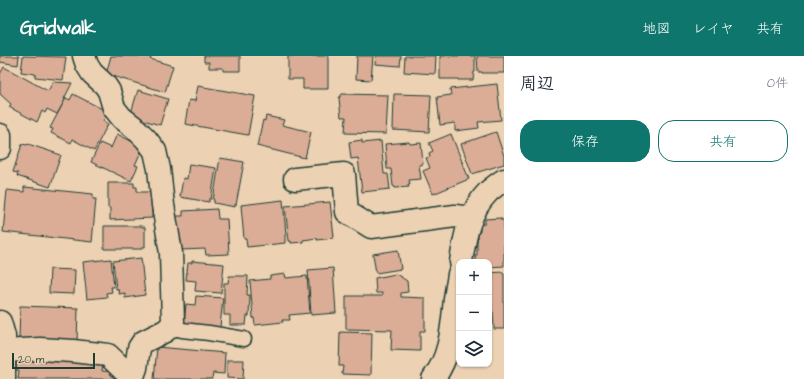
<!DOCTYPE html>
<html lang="ja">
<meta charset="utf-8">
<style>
body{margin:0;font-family:"Architects Daughter","Klee One",sans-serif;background:#f2f2f3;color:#1f2937}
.controls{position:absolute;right:12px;bottom:12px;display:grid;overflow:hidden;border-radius:8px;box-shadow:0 1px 3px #0004}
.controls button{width:36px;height:36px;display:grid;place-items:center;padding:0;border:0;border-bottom:1px solid #e0e1e3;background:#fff;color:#1f2937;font:20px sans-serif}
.scale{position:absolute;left:12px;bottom:10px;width:83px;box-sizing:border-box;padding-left:4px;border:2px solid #1f3d34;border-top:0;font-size:11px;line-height:14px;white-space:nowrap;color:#1f3d34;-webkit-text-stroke:3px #ecd1b3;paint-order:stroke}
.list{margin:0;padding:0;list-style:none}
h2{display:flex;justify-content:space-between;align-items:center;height:52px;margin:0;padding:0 16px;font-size:17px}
h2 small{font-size:13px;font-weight:400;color:#747a83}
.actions{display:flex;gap:8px;padding:12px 16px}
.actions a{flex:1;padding:9px 0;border:1px solid #0f766e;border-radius:16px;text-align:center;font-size:14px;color:#0f766e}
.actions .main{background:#0f766e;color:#fff}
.icon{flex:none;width:22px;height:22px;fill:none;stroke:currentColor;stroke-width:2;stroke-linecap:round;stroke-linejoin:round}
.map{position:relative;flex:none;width:504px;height:323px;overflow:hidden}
header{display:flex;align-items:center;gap:24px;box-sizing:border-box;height:56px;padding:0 20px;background:#0f766e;color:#fff}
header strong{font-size:19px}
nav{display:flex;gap:22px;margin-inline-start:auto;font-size:14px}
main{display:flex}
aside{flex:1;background:#fff}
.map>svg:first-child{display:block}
.building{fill:#dbad96;stroke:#1f3d34}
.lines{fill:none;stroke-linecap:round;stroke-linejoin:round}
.lane-casing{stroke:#1f3d34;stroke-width:17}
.street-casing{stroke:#1f3d34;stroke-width:25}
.lane{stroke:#ecd1b3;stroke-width:14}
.street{stroke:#ecd1b3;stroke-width:22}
</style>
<header>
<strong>Gridwalk</strong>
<nav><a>地図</a><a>レイヤ</a><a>共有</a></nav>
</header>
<main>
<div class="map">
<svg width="504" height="323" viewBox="0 0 504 323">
<rect width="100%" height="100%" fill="#ecd1b3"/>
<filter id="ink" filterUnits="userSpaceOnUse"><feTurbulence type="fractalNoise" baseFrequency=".025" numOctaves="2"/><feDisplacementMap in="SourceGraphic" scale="8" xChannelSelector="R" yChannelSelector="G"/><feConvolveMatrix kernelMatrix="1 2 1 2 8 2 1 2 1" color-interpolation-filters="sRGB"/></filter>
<g filter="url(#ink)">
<g class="building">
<path d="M 0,0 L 19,0 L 18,9 L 0,6 Z"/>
<path d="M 23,0 L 66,1 L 63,24 L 35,21 L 35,18 L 21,16 Z"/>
<path d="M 111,0 L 146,0 L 151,1 L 150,3 L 173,10 L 165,36 L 106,18 Z"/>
<path d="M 204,0 L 240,0 L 240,15 L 223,15 L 223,12 L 209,12 L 209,6 L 204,6 Z"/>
<path d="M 288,0 L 328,0 L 328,33 L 303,33 L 303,23 L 288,23 Z"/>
<path d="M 357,0 L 373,0 L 371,24 L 356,23 Z"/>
<path d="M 376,0 L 401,0 L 400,10 L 375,8 Z"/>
<path d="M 405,0 L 436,0 L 435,18 L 404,16 Z"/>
<path d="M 440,0 L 475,0 L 475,16 L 474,16 L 473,24 L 458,24 L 458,23 L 440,23 Z"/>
<path d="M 477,0 L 504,0 L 504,17 L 482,17 L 482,16 L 478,16 Z"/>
<path d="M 4,11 L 48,35 L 53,26 L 72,27 L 64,43 L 65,44 L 57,58 L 47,53 L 45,57 L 42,55 L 37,66 L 9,51 L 11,48 L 0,38 L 0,18 Z"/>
<path d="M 497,28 L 501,64 L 478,66 L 479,72 L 455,75 L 455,67 L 440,69 L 437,41 L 451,39 L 450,33 Z"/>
<path d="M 198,30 L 255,40 L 248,79 L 185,68 L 189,44 L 195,45 Z"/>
<path d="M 138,34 L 168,43 L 160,69 L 130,60 Z"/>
<path d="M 73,38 L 108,56 L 103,65 L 108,68 L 94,95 L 72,83 L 71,87 L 51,77 L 53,73 L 50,72 L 66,42 L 70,44 Z"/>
<path d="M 342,38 L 388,39 L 386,78 L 345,77 L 346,61 L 341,61 L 339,42 Z"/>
<path d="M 394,38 L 431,39 L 429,76 L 393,74 Z"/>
<path d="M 266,60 L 284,64 L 282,69 L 311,76 L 305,102 L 257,90 L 263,64 L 265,65 Z"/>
<path d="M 496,76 L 504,100 L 504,108 L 472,118 L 461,88 Z"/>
<path d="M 117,78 L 143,91 L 135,109 L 138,110 L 131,125 L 91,106 L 100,87 L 111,92 Z"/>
<path d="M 451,78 L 469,123 L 433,138 L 423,115 L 430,112 L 426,102 L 430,101 L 429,97 L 433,95 L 429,87 Z"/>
<path d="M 362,84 L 362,87 L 381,85 L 384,118 L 388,118 L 390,133 L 362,136 L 358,102 L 351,103 L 349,86 Z"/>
<path d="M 409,86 L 410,88 L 421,87 L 423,108 L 419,109 L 421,123 L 409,124 L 410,128 L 408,128 L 409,131 L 395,132 L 394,130 L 393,130 L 391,113 L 387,113 L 385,88 Z"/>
<path d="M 22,88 L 27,89 L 28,88 L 61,99 L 50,131 L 17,120 L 18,117 L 13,116 Z"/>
<path d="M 220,102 L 244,106 L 236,149 L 235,148 L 235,151 L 214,147 L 214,144 L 213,144 Z"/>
<path d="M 189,108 L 216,112 L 211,143 L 209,143 L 209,146 L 180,141 L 183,122 L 187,123 Z"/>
<path d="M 108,127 L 134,127 L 134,131 L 137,131 L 137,136 L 152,136 L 152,162 L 110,164 L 110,152 L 108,152 Z"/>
<path d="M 24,131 L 93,138 L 93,143 L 96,143 L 92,186 L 3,176 L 7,134 L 24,136 Z"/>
<path d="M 283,144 L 286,179 L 285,179 L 285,187 L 247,191 L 246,183 L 244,183 L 241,149 Z"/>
<path d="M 330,146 L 334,181 L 333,181 L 333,182 L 317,184 L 317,182 L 303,184 L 303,186 L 291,187 L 291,185 L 289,185 L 285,150 Z"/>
<path d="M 217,153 L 218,163 L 227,163 L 229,198 L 206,199 L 205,193 L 181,194 L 176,160 L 183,160 L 183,155 Z"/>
<path d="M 501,162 L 501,164 L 504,164 L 504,210 L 489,211 L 489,206 L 476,206 L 475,199 L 477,199 L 477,182 L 478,182 L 478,176 L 480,176 L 480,168 L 485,168 L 485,163 Z"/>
<path d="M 104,170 L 142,170 L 142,171 L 145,171 L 145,191 L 142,191 L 142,193 L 104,193 Z"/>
<path d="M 398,194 L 401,213 L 376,217 L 373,198 Z"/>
<path d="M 141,202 L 145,239 L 125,242 L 125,237 L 119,238 L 118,233 L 116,233 L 113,205 Z"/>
<path d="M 111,203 L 114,231 L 111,231 L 112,236 L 106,237 L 107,241 L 87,243 L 83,206 Z"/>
<path d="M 192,205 L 224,208 L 221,237 L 195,235 L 196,225 L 186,224 L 188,207 L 192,207 Z"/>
<path d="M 333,212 L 336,257 L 311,259 L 308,214 Z"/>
<path d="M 50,213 L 75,214 L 74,238 L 49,237 Z"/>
<path d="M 503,216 L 503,218 L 504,218 L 504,273 L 494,273 L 493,256 L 489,256 L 489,217 Z"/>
<path d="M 285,218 L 286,222 L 307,220 L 310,257 L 289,259 L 290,264 L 282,264 L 283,266 L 255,269 L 254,262 L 253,262 L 250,225 L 270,223 L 270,220 Z"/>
<path d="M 396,218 L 407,225 L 408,236 L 401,237 L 401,241 L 425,242 L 425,275 L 420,275 L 420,295 L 391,294 L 392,274 L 346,273 L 346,240 L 382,240 L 382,237 L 376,237 L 375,222 Z"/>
<path d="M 229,220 L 248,220 L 247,239 L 250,239 L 249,260 L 247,260 L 246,269 L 230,269 L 230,259 L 224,259 L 224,227 L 228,227 Z"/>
<path d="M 196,240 L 223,242 L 220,271 L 184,268 L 186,248 L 195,249 Z"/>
<path d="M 20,250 L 78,252 L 77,286 L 19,284 Z"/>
<path d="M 340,276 L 372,277 L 371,319 L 342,318 L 343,310 L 339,310 Z"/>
<path d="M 157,291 L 225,297 L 224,318 L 213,317 L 212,323 L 154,323 Z"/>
<path d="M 17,300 L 103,307 L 102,315 L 114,316 L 114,323 L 18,323 L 19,314 L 16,314 Z"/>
<path d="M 227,304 L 244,304 L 243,323 L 227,322 Z"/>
</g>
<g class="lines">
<defs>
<path id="lane" d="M 170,271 L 182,274 L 209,277 L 244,283"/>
<g id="street">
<path d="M 84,0 L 87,9 L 92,17 L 105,29 L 109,35 L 114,52 L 122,62 L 135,72 L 146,83 L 155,95 L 159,113 L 163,149 L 171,197 L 173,266 L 170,271 L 165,275 L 143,286 L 139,292 L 136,312 L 132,323"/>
<path d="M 0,79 L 0,92"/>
<path d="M 295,123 L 344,118 L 347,156 L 371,171 L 455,160 L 471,162"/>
<path d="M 461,206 C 465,179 469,155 489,135 C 494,131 499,127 504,124"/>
<path d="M 0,266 L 4,280 L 4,323"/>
<path d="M 5,295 L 40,293 L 73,295 L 108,299 L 133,323"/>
<path d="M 433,323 C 451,300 452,271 455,243 C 456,235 458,226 459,218"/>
</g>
</defs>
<use href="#lane" class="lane-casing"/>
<use href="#street" class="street-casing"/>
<use href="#lane" class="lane"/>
<use href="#street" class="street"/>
</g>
</g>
</svg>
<div class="controls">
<button>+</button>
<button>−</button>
<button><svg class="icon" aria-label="layers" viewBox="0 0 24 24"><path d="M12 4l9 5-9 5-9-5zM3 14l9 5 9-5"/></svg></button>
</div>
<div class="scale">20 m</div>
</div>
<aside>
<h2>周辺<small>0件</small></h2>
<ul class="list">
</ul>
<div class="actions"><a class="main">保存</a><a>共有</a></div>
</aside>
</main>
